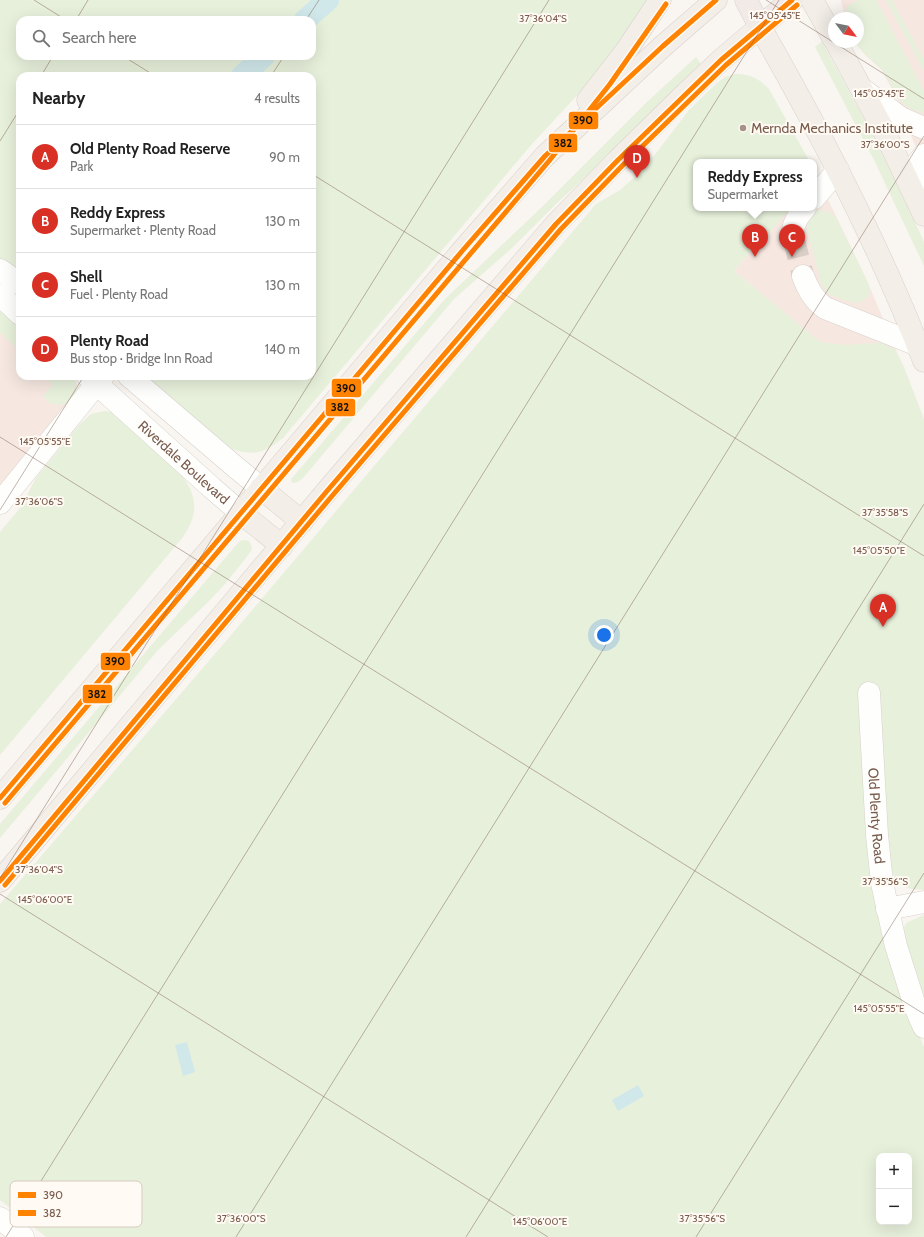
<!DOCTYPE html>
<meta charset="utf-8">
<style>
body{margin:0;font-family:Cabin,sans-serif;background:#f6f6f6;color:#222}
.controls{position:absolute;right:12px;bottom:12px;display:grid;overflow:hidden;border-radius:8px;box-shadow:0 4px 16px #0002}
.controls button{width:36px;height:36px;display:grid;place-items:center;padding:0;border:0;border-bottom:1px solid #e0e0e0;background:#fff;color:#222;font:20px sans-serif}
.compass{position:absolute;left:828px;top:12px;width:36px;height:36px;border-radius:50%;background:#fff;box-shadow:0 4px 16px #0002;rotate:122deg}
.you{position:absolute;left:604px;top:635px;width:14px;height:14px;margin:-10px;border:3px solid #fff;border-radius:50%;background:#1a73e8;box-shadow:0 0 0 6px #1a73e833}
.badge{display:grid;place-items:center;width:26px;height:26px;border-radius:50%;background:#d93025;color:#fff;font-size:13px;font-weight:700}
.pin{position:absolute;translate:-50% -33px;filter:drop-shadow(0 1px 2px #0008)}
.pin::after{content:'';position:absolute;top:21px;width:14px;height:12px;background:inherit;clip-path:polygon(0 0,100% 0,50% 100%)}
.popup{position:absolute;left:693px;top:159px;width:124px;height:52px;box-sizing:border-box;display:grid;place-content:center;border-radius:8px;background:#fff;filter:drop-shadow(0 1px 3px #0005);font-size:13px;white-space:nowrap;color:#767676}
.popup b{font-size:15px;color:#222}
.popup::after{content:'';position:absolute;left:50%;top:100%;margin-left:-8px;border:8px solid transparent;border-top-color:#fff}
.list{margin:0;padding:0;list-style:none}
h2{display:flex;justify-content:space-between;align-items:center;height:52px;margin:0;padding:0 16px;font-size:17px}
h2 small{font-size:13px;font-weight:400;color:#767676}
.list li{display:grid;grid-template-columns:26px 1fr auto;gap:12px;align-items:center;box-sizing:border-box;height:64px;padding:0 16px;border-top:1px solid #e0e0e0}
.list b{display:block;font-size:15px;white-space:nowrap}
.list p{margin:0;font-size:13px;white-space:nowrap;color:#767676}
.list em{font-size:13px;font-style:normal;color:#767676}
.icon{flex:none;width:22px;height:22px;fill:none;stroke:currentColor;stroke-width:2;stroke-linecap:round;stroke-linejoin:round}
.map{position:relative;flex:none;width:924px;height:1237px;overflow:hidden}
.search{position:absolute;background:#fff;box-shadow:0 4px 16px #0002;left:16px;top:16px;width:300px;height:44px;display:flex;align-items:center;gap:10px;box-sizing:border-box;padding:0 14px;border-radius:12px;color:#767676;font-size:15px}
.panel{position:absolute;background:#fff;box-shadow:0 4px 16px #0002;left:16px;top:72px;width:300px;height:308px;border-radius:12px}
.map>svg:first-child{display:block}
.commercial{fill:#f6e8e1}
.green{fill:#e7f0db;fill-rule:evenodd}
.water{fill:#d0e8ea}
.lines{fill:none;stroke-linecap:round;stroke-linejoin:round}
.canal{stroke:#d0e8ea;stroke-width:22}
.minor-tunnel{stroke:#d9cfc7;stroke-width:22;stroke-dasharray:22 11;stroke-linecap:butt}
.minor-casing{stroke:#d7d1cb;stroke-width:23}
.major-casing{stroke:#dad1cc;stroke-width:23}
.highway-casing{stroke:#dad1cc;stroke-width:23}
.minor{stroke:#fefefd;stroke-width:22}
.major{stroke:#f3eee8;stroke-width:22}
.highway{stroke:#f2eae7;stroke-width:22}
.bus-1-casing{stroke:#fffaf3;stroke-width:8}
.bus-2-casing{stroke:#fffaf3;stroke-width:8}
.bus-1{stroke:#ff8200;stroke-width:5}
.bus-2{stroke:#ff8200;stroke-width:5}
.ticks{fill:none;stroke:#7a5c4d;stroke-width:1;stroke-opacity:0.45}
.poi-dot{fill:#a69286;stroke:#fffaf3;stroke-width:1.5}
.labels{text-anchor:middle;stroke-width:4;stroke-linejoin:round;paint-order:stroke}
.poi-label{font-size:14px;fill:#7a5c4d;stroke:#fffaf3;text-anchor:start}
.street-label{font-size:14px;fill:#7a5c4d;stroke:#fffaf3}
.key{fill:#fffaf3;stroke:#d7cbc1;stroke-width:1}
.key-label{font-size:11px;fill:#7a5c4d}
.ticks-label{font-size:10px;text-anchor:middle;fill:#7a5c4d;stroke:#fffaf3;stroke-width:4;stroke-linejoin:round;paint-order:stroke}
.line-badge{stroke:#fffaf3;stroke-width:1.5}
.pale-badge-label{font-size:11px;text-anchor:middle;font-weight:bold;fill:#111}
</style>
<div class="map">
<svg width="924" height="1237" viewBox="0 0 924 1237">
<rect width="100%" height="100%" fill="#f9f5f0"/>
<g class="commercial">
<path d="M 841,0 L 924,0 L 924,169 L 897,98 L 881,69 L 865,55 L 855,42 L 858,42 L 858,18 L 845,18 Z"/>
<path d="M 814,170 L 868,283 L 900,359 L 896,351 L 827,348 L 734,271 L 786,208 L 814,208 Z"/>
<path d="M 0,302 L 20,322 L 20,376 L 73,376 L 77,384 L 75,393 L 68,403 L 0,486 Z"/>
</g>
<g class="green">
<path d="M 0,0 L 648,0 L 595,76 L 532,144 L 283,438 C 265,452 256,457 232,449 L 142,376 L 312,376 L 312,76 L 20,76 L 20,277 L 0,260 ZM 20,20 L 312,20 L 312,56 L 20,56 Z"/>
<path d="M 858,0 L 876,0 L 924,91 L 924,113 C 892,106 898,89 881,69 C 872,60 862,53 855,42 L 858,42 L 858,18 L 845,18 L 844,13 L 849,5 Z"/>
<path d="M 886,0 L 892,0 L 924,60 L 924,71 Z"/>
<path d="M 822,42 L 875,139 L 921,235 L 924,242 L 924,266 L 875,162 L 815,47 Z"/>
<path d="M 696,57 L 701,64 L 604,160 L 556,204 L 512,248 L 454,299 L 308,472 C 304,477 299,483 293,483 L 291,481 L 292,478 L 445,299 L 544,205 L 648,101 Z"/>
<path d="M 734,74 C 748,73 759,78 769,89 L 810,162 L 696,162 L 696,208 L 790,208 L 761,243 L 759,240 L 734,271 L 820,342 L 843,345 L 880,343 L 891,347 L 896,351 L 904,367 L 924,419 L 924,890 C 907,889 898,888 892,871 L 862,687 L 915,1025 L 924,1047 L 924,1237 L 46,1237 L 0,1200 L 0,904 L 226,641 L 596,204 L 620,190 L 635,177 L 657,152 L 689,110 L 717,83 L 725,77 ZM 879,1156 L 909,1156 L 909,1222 L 879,1222 Z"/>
<path d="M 819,210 C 828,211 832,212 837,219 L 868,283 L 869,287 L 869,293 L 867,298 L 860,302 L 855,303 L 844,300 L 828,294 L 821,284 L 806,223 L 812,213 Z"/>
<path d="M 0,302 L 20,322 L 20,352 L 0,332 Z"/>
<path d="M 44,376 L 74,376 C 79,389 75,393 68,403 C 56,406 51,406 43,396 L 53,385 Z"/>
<path d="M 105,411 L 116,413 C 129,425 142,437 155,449 C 183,474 210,498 183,537 L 0,755 L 0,532 L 21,507 L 36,478 L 78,426 L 91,414 Z"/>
<path d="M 245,540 L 249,541 L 252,547 L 251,551 L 245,559 L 224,585 L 208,602 L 158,650 L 0,838 L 0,824 L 232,550 L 240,541 Z"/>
<path d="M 924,915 L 924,1002 L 902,932 L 906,923 Z"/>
</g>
<g class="water">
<path d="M 187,1042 L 195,1072 L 183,1076 L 175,1045 Z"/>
<path d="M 638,1085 L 644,1096 L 618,1111 L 612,1100 Z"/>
</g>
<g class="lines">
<g class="canal">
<path d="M 305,20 L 328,0"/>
<path d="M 242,76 L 264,56"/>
</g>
<path class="minor-tunnel" d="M 793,236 L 803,276"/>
<defs>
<g id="minor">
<path d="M 862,89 L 901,118 L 924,128"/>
<path d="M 914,193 L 913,169 L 924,155"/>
<path d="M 814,198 L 838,170"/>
<path d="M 793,236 C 792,224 798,216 805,208"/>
<path d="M 0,270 L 20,284"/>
<path d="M 803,276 C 808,289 813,299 825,308 L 918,345"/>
<path d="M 0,295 L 20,314"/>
<path id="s1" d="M 88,376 L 212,488 L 241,513"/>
<path d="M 129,376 L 233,465 L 261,488"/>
<path d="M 0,503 L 103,376"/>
<path id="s2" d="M 869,693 L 877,835 L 882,883 L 896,946 L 916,1009 L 924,1027"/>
<path d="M 887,909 L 924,902"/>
<path d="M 0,1218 L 23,1237"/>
</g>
<g id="major">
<path d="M 812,0 L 834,39"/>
<path d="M 836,42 L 884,131 L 924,215"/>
<path d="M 588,100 L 626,51 L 660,0"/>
<path d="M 261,488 L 302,522"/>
<path d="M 241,513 L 282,546"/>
<path d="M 0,798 L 463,250 L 545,156 L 663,46 L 716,0"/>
<path d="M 0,881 L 327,491 L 556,224 L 618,160 L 679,100 L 721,60 L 760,27 C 822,135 879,245 924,361"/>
</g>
<path id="highway" d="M 746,0 L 760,27 L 792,0"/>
</defs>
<use href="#minor" class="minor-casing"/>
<use href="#major" class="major-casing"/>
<use href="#highway" class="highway-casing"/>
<use href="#minor" class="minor"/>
<use href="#major" class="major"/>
<use href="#highway" class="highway"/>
<defs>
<g id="bus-1">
<path d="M 0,798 L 463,250 L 545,156 L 663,46 L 716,0"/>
<path d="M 0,881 L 327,491 L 556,224 L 618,160 L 721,60 L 792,0"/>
</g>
<g id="bus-2">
<path d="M 5,803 L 549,161 L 610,84 L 666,4"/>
<path d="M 5,885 L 332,496 L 561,229 L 623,165 L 726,65 L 797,5"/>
</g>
</defs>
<use href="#bus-1" class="bus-1-casing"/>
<use href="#bus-2" class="bus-2-casing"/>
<use href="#bus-1" class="bus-1"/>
<use href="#bus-2" class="bus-2"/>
</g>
<path class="ticks" d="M 34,0 L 66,20M 766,0 L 924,99M 76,20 L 88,0M 306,20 L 319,0M 123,56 L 155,76M 41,76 L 53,56M 271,76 L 284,56M 0,141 L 20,109M 312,174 L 924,556M 0,437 L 924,1014M 0,510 L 84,376M 0,878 L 549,0M 0,894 L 548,1237M 6,1237 L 779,0M 236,1237 L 924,136M 466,1237 L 924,504M 696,1237 L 924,873"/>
<circle class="poi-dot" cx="743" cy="128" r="4"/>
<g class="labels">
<g class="poi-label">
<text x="751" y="133">Mernda Mechanics Institute</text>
</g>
<g class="street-label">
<text dy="5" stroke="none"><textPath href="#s1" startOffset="129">Riverdale Boulevard</textPath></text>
<text dy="5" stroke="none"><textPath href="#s2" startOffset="123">Old Plenty Road</textPath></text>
</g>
</g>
<rect x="10" y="1181" width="132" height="46" rx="6" class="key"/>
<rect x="18" y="1192" width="18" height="6" fill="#ff8200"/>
<rect x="18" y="1210" width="18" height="6" fill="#ff8200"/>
<g class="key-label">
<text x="43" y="1199">390</text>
<text x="43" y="1217">382</text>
</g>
<g class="ticks-label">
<text x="775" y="19">145°05'45"E</text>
<text x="543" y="22">37°36'04"S</text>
<text x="879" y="97">145°05'45"E</text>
<text x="885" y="148">37°36'00"S</text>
<text x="45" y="445">145°05'55"E</text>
<text x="39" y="505">37°36'06"S</text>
<text x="885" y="516">37°35'58"S</text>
<text x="879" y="554">145°05'50"E</text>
<text x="39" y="873">37°36'04"S</text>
<text x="885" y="885">37°35'56"S</text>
<text x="45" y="903">145°06'00"E</text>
<text x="879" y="1012">145°05'55"E</text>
<text x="241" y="1222">37°36'00"S</text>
<text x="702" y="1222">37°35'56"S</text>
<text x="540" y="1225">145°06'00"E</text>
</g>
<g class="line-badge">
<rect x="568" y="111" width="31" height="19" rx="4" fill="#ff8200"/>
<rect x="548" y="133" width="30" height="20" rx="4" fill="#ff8200"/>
<rect x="331" y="378" width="31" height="20" rx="4" fill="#ff8200"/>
<rect x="325" y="398" width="31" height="19" rx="4" fill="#ff8200"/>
<rect x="100" y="652" width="31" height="19" rx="4" fill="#ff8200"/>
<rect x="82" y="684" width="31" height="20" rx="4" fill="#ff8200"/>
</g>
<g class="pale-badge-label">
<text x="583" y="124">390</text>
<text x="563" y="147">382</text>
<text x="346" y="392">390</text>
<text x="340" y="411">382</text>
<text x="115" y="665">390</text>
<text x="97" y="698">382</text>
</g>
</svg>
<div class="controls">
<button>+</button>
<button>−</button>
</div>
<svg class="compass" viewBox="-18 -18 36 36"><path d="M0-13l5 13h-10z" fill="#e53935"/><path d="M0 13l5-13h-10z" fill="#767676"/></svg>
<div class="you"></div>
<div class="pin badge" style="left:883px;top:627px">A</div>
<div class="pin badge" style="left:755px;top:257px">B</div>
<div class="popup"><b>Reddy Express</b>Supermarket</div>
<div class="pin badge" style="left:792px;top:257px">C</div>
<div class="pin badge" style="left:637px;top:178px">D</div>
<div class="search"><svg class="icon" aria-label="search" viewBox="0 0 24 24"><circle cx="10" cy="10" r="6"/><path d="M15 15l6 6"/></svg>Search here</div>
<section class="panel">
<h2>Nearby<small>4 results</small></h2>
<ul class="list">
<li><span class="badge">A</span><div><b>Old Plenty Road Reserve</b><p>Park</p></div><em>90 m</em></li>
<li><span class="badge">B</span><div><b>Reddy Express</b><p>Supermarket · Plenty Road</p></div><em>130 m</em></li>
<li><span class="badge">C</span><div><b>Shell</b><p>Fuel · Plenty Road</p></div><em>130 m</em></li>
<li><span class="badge">D</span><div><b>Plenty Road</b><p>Bus stop · Bridge Inn Road</p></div><em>140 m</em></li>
</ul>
</section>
</div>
